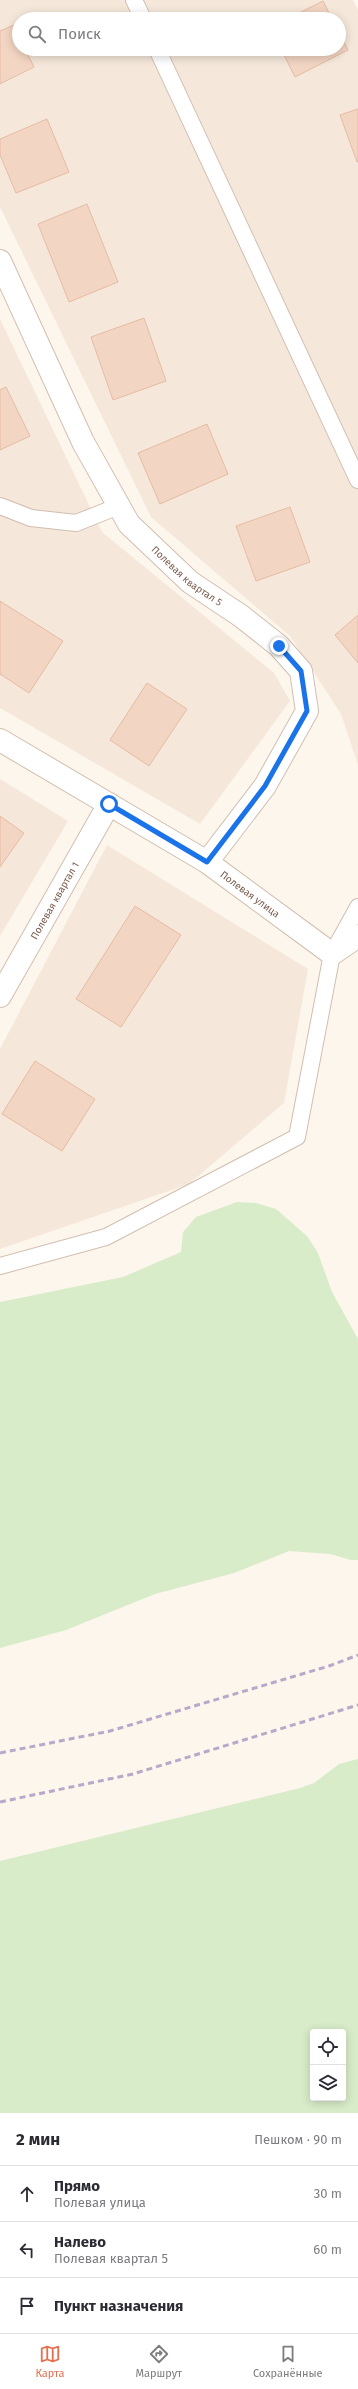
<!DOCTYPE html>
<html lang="ru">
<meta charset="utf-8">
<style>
body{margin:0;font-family:"Fira Sans",sans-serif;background:#f7f7f7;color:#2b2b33}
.controls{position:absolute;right:12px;bottom:12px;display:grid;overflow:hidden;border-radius:4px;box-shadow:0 2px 10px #0003}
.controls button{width:36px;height:36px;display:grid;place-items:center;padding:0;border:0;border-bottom:1px solid #e1e1e2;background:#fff;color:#2b2b33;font:20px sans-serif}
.stop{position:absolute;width:12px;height:12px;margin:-9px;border:3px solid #1a73e8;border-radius:50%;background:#fff}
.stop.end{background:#1a73e8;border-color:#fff;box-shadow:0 1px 4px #0008}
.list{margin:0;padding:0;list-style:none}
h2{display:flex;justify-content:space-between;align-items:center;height:52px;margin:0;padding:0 16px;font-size:17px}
h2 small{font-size:13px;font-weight:400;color:#7c7c81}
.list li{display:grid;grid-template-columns:26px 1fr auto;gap:12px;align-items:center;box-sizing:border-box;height:56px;padding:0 16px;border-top:1px solid #e1e1e2}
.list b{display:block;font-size:15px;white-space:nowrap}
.list p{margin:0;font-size:13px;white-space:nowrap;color:#7c7c81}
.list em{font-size:13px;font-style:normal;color:#7c7c81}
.icon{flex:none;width:22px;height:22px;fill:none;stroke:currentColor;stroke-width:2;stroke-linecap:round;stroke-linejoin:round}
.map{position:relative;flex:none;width:358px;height:2113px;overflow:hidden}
.search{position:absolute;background:#fff;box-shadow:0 2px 10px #0003;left:12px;right:12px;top:12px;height:44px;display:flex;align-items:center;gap:10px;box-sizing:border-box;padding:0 14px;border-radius:22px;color:#7c7c81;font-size:15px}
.sheet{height:220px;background:#fff}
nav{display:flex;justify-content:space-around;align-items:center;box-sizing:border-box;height:56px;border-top:1px solid #e1e1e2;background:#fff;font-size:11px;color:#7c7c81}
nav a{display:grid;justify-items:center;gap:2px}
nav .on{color:#e76f51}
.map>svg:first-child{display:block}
.residential{fill:#f5e8da;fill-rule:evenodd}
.green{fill:#d8ecc9;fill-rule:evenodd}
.building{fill:#f3d5c3;stroke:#e6bba3}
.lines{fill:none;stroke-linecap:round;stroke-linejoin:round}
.service-casing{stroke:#d1beb0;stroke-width:18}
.minor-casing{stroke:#d1beb0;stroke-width:24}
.service{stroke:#fff;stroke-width:16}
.minor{stroke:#fff;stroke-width:22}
.rail{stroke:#b9a8c9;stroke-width:3;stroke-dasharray:6 4;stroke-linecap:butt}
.route{stroke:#1a73e8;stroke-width:5}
.labels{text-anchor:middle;stroke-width:4;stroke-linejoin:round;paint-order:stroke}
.street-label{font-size:10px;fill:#7a5c4d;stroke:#fffaf3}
</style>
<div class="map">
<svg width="358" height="2113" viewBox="0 0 358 2113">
<rect width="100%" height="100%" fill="#fdf6ec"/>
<g class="residential">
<path d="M 0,0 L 353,0 L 358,10 L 358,765 L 341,714 L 290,636 L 151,517 L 0,207 ZM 19,19 L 339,19 L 339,49 L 19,49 Z"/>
<path d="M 0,319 L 102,532 L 274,673 L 290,701 L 200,824 L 0,708 Z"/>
<path d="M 0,779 L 68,821 L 0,936 Z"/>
<path d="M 107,845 L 308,969 L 284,1103 L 189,1184 L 0,1249 L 0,1049 Z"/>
</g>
<g class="green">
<path d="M 237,1202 L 256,1203 L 276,1209 L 307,1236 L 318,1253 L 332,1292 L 358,1339 L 358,1560 L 351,1560 L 330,1554 L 289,1551 L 234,1573 L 155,1594 L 66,1630 L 0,1648 L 0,1302 L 123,1277 L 181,1252 L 183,1232 L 196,1217 Z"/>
<path d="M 358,1759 L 358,2113 L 0,2113 L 0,1861 L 300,1788 L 314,1783 L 339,1764 ZM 313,2032 L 343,2032 L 343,2098 L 313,2098 Z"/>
</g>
<g class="building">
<path d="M 323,1 L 332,19 L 287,19 Z"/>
<path d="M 14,25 L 19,36 L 19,49 L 25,49 L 34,67 L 0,84 L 0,31 Z"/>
<path d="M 339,32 L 348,50 L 295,77 L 281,49 L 339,49 Z"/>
<path d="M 358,109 L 358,162 L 357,162 L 340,115 Z"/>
<path d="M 47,119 L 69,172 L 16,193 L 0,155 L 0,139 Z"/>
<path d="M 87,204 L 118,282 L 69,302 L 38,224 Z"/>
<path d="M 144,318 L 166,381 L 113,400 L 91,337 Z"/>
<path d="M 6,387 L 30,436 L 0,450 L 0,390 Z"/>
<path d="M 207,424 L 228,474 L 160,504 L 138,453 Z"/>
<path d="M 290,507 L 310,562 L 256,581 L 236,526 Z"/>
<path d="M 0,601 L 63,641 L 29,693 L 0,674 Z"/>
<path d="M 358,615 L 358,663 L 335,635 Z"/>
<path d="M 147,683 L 187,709 L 149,766 L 110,740 Z"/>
<path d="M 0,816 L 24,833 L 0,867 Z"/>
<path d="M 135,906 L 181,935 L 121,1027 L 76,999 Z"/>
<path d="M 35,1061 L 95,1099 L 62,1151 L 2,1114 Z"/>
</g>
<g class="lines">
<defs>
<g id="service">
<path d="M 134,0 L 143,19"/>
<path d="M 157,49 L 358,480"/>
<path d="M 0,506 L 31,518 L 76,523 L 119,506"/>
<path d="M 0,1266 L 106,1237 L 297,1137 L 332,954 L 358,907"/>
</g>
<g id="minor">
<path id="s1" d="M 0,261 L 83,442 L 129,524 L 190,582 L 241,616 L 279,646 L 301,671 L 307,711 L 265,786 L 207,862"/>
<path id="s2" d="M 0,740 L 207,862 L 332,954 L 358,936"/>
<path id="s3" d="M 0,996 L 109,804"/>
</g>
</defs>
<use href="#service" class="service-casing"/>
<use href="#minor" class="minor-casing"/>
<use href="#service" class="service"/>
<use href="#minor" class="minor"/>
<g class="rail">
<path d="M 0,1753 L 110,1731 L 329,1666 L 358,1655"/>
<path d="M 0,1802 L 133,1774 L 358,1705"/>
</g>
</g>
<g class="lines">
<path class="route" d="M 109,804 L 207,862 L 265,786 L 307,711 L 301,671 L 279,646"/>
</g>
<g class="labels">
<g class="street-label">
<text dy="4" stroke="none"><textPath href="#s1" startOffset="371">Полевая квартал 5</textPath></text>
<text dy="4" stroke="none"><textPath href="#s2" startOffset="294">Полевая улица</textPath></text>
<text dy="4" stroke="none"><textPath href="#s3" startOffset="110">Полевая квартал 1</textPath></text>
</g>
</g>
</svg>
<div class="controls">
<button><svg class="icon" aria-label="locate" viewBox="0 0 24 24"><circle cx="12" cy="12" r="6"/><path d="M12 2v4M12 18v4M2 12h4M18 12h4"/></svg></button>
<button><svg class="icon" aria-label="layers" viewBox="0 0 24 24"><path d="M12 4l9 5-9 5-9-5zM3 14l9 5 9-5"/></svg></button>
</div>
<div class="stop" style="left:109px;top:804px"></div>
<div class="stop end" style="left:279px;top:646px"></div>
<div class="search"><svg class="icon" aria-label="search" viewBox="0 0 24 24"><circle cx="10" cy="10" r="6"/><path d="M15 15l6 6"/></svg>Поиск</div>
</div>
<section class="sheet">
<h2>2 мин<small>Пешком · 90 m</small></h2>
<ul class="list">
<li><svg class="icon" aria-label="ahead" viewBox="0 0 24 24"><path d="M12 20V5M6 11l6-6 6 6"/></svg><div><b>Прямо</b><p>Полевая улица</p></div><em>30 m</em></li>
<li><svg class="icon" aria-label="left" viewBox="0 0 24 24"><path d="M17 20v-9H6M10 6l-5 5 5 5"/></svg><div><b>Налево</b><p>Полевая квартал 5</p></div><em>60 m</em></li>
<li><svg class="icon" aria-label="arrive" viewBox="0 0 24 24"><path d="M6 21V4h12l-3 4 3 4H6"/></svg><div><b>Пункт назначения</b></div></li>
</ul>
</section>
<nav>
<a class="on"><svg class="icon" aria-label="map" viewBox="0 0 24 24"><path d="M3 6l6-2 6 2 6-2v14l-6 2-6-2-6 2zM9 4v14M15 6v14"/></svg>Карта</a>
<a><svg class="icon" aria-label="directions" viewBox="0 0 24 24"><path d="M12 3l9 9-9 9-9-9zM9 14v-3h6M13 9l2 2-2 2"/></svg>Маршрут</a>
<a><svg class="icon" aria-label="saved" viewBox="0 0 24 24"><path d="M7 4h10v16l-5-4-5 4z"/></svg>Сохранённые</a>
</nav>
